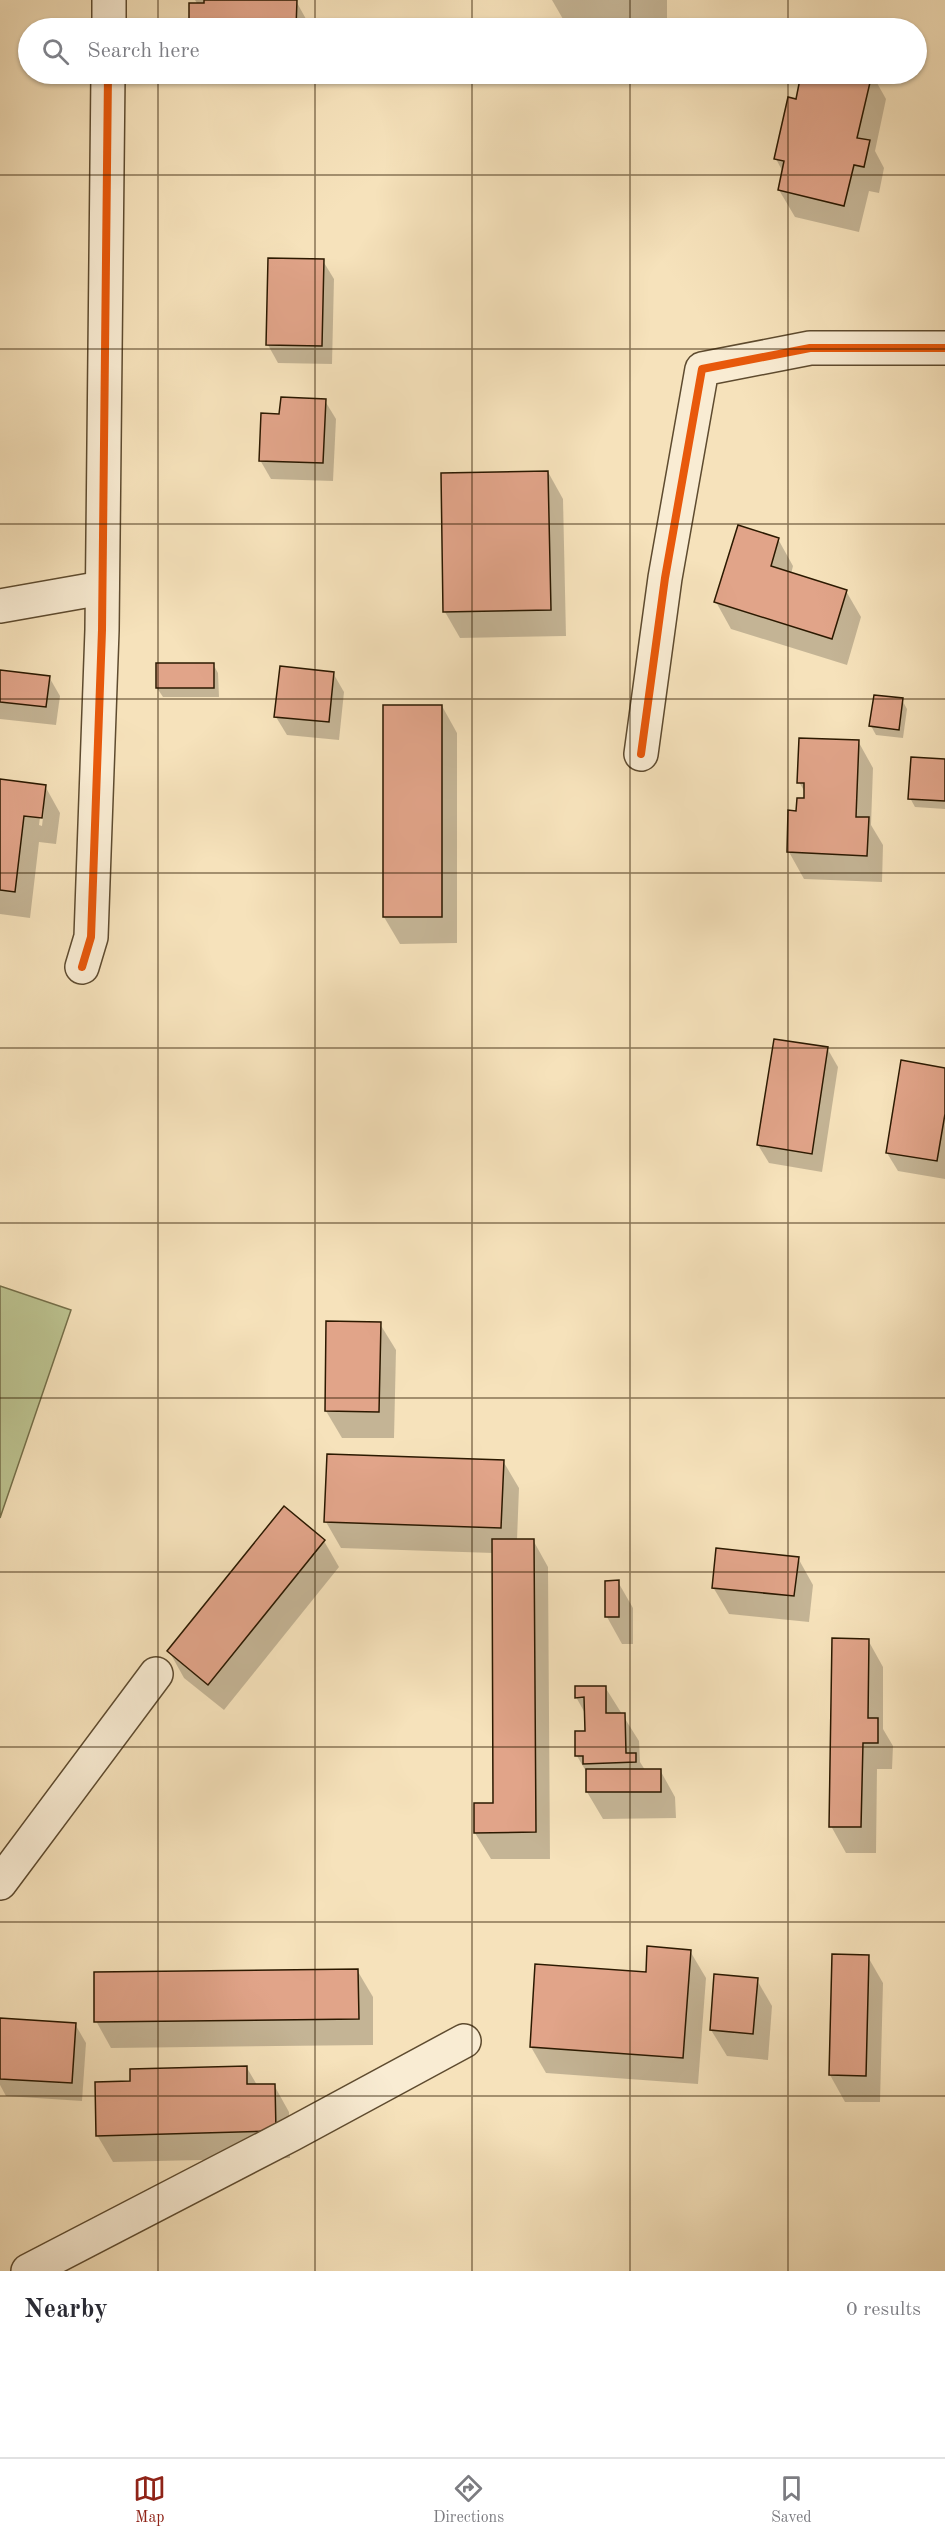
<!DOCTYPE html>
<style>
body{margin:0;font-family:"Old Standard TT",serif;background:#f2f2f3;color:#2b2b33}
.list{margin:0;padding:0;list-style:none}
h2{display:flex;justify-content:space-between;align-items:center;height:78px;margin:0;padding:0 24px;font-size:26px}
h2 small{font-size:20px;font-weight:400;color:#7c7c81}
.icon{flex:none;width:33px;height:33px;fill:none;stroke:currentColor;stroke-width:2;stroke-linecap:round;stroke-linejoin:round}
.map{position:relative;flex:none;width:945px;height:2271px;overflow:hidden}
.search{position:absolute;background:#fff;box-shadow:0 2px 4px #0004;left:18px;right:18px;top:18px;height:66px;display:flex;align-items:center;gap:15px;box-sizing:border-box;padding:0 21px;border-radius:33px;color:#7c7c81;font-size:22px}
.sheet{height:186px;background:#fff}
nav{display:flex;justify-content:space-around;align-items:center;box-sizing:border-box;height:84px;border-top:2px solid #e1e1e2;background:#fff;font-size:16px;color:#7c7c81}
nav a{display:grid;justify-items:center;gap:3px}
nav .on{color:#8f2418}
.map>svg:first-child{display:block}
.green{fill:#bcc390;stroke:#746e48;stroke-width:1.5}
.shadow{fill:#0003;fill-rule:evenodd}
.building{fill:#e1a489;stroke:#2b1900;stroke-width:1.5}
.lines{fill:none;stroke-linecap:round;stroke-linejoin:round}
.minor-casing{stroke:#5e4b2f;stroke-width:36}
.minor{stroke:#f9ecd3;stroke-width:33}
.cycleway-casing{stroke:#f9ecd3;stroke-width:11}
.cycleway{stroke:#e8590c;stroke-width:8}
.grid{fill:none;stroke:#2b1900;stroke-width:1.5;stroke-opacity:0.55}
</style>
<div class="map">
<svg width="945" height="2271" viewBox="0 0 945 2271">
<rect width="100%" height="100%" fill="#f6e2bb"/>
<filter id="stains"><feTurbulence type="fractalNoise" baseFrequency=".00333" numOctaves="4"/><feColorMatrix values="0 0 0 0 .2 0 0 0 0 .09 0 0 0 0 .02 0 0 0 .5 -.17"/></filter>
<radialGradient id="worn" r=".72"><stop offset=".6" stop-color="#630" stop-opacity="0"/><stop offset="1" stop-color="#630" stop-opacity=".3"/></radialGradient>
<path class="green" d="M 0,1286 L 71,1310 L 0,1518 Z"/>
<g class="shadow">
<path d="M 195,0 L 296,1 L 311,28 L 190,28 L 191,5 L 198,5 Z"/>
<path d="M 552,0 L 667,0 L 667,26 L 567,26 Z"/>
<path d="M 824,74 L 872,74 L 886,99 L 875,151 L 884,168 L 879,193 L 869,191 L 859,232 L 795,217 L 779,190 L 783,172 L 776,159 L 797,101 L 823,80 Z"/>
<path d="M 323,261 L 334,279 L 332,364 L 278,363 L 268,345 Z"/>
<path d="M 325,401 L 336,419 L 333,481 L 271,479 L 260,460 L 281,415 Z"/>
<path d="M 548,472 L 563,499 L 566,636 L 460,638 L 445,612 Z"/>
<path d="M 778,539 L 793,566 L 791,574 L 846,591 L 861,617 L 847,665 L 731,629 L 716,602 Z"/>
<path d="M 213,664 L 218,673 L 219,697 L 163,697 L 157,688 Z"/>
<path d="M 0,672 L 49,677 L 60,696 L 56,725 L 0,719 Z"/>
<path d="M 333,673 L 344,692 L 339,740 L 287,735 L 276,717 Z"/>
<path d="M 902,700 L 907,709 L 903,738 L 876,735 L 871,726 Z"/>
<path d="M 442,706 L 457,733 L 457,943 L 400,944 L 384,917 L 384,707 Z"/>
<path d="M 858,741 L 873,768 L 871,825 L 883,845 L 882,882 L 804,879 L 789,852 L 797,812 L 806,800 L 806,794 L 799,782 Z"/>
<path d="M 945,761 L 945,809 L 915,807 L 910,798 Z"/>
<path d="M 0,781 L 45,786 L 60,813 L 56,844 L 39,842 L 30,918 L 0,914 ZM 41,809 L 44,809 L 42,826 L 39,825 Z"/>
<path d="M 827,1048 L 838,1067 L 822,1172 L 769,1163 L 758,1145 Z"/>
<path d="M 945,1070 L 945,1179 L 898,1171 L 887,1153 Z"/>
<path d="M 327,1323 L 380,1324 L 396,1350 L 394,1438 L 342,1438 L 326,1411 Z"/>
<path d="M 503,1461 L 519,1488 L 517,1540 L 533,1540 L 548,1567 L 550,1859 L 491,1859 L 475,1833 L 495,1805 L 493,1553 L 341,1548 L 326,1522 Z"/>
<path d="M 324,1541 L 339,1567 L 224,1710 L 184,1678 L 169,1651 Z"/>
<path d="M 798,1558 L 813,1585 L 809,1622 L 729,1614 L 713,1587 Z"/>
<path d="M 618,1582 L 633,1608 L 633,1644 L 622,1644 L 607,1617 Z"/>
<path d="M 868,1640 L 883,1667 L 883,1729 L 893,1746 L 892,1769 L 877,1769 L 876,1853 L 846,1853 L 831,1826 Z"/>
<path d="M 605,1687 L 639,1741 L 640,1762 L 645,1770 L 660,1770 L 675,1797 L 676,1818 L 603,1819 L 587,1792 L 587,1773 L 577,1756 L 587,1732 L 586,1715 L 576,1697 Z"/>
<path d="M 690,1951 L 706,1978 L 698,2084 L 546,2073 L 531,2047 L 647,1974 Z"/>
<path d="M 868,1957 L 883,1983 L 880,2102 L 845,2102 L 830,2075 Z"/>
<path d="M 357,1970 L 373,1997 L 373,2045 L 111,2048 L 96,2021 Z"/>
<path d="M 757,1980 L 772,2006 L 768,2060 L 727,2056 L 711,2030 Z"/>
<path d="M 0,2020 L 75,2024 L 86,2043 L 82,2101 L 6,2096 L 0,2085 Z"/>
<path d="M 247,2068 L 257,2085 L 274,2085 L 289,2112 L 290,2158 L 113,2162 L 97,2135 L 132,2083 Z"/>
</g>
<g class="building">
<path d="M 204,0 L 297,0 L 296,28 L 189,28 L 189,3 L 204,3 Z"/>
<path d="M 801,74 L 822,78 L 822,74 L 872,74 L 857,138 L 870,140 L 864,167 L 854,165 L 844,206 L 778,190 L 784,161 L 774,159 L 788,97 L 796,99 Z"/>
<path d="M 268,258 L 324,259 L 322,346 L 266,345 Z"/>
<path d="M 281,397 L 326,399 L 323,463 L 259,461 L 261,413 L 279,414 Z"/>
<path d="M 548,471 L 551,610 L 443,612 L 441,473 Z"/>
<path d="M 738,525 L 779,538 L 771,566 L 847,590 L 832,639 L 714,602 Z"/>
<rect x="156" y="663" width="58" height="25"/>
<path d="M 280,666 L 334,672 L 329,722 L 274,717 Z"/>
<path d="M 0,670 L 50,676 L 46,707 L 0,702 Z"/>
<path d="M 874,695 L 903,698 L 899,730 L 869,726 Z"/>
<rect x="383" y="705" width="59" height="212"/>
<path d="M 799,738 L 859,740 L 856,817 L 869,817 L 867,856 L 787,852 L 788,810 L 796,811 L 797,798 L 804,798 L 804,783 L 797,783 Z"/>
<path d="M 911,757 L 945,759 L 945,801 L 908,799 Z"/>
<path d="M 0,779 L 46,785 L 42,818 L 24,816 L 15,892 L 0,890 Z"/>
<path d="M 774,1039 L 828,1047 L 812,1154 L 757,1145 Z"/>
<path d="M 901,1060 L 945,1068 L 945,1114 L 937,1161 L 886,1153 Z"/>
<path d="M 326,1321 L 381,1322 L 379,1412 L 325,1411 Z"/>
<path d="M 327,1454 L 504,1460 L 501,1528 L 324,1522 Z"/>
<path d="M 284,1506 L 325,1540 L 208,1685 L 167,1651 Z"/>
<path d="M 492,1539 L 534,1539 L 536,1832 L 474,1833 L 474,1803 L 493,1803 Z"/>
<path d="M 716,1548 L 799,1557 L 794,1596 L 712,1588 Z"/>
<path d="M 619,1580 L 619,1617 L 605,1617 L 605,1581 Z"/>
<path d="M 832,1638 L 869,1639 L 868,1718 L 878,1718 L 878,1743 L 863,1743 L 861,1827 L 829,1827 Z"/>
<path d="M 575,1686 L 606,1686 L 606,1713 L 625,1713 L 626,1753 L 636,1753 L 636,1762 L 583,1764 L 583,1756 L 575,1756 L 575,1731 L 585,1731 L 584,1697 L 575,1698 Z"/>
<rect x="586" y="1769" width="75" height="23"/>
<path d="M 647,1946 L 691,1950 L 683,2058 L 530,2047 L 535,1964 L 646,1972 Z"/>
<path d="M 832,1954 L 869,1955 L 866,2076 L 829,2075 Z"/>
<path d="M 358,1969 L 359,2019 L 94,2022 L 94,1972 Z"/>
<path d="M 714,1974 L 758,1978 L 753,2034 L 710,2030 Z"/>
<path d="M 0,2018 L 76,2023 L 72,2083 L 0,2079 Z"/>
<path d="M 247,2066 L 247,2084 L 275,2084 L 276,2131 L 96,2136 L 95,2082 L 130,2081 L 130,2069 Z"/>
</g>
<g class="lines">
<defs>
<g id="minor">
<path d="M 109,28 L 109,0"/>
<path d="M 0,606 L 102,588"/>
<path d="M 641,754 L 665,578 L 702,369 L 810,348 L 945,348"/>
<path d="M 82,967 L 91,937 L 102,630 L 108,74"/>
<path d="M 0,1883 L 156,1674"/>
<path d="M 28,2271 L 292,2134 L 464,2041"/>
</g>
</defs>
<use href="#minor" class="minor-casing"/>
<use href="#minor" class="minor"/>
<defs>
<g id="cycleway">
<path d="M 641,754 L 665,578 L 702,369 L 810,348 L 945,348"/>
<path d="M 82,967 L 91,937 L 102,630 L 108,74"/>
</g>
</defs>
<use href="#cycleway" class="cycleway-casing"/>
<use href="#cycleway" class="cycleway"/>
</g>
<path class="grid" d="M 158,0 L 158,28M 315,0 L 315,28M 472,0 L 472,28M 630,0 L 630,28M 788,0 L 788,28M 158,74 L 158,2271M 315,74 L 315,2271M 472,74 L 472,2271M 630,74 L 630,2271M 788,74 L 788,2271M 0,175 L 945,175M 0,349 L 945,349M 0,524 L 945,524M 0,699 L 945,699M 0,873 L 945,873M 0,1048 L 945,1048M 0,1223 L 945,1223M 0,1398 L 945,1398M 0,1572 L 945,1572M 0,1747 L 945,1747M 0,1922 L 945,1922M 0,2096 L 945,2096"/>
<rect width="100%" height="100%" filter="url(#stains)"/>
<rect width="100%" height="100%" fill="url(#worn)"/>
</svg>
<div class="search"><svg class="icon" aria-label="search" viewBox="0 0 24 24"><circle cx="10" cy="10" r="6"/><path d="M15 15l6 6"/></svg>Search here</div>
</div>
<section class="sheet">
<h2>Nearby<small>0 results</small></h2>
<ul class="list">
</ul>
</section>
<nav>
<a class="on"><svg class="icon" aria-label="map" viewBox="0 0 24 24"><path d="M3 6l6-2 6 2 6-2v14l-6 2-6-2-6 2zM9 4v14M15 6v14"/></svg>Map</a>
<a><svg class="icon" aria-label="directions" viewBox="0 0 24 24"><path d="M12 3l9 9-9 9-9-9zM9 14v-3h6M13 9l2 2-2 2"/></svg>Directions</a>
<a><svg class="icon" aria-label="saved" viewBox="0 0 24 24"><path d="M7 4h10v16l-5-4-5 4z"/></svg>Saved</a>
</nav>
